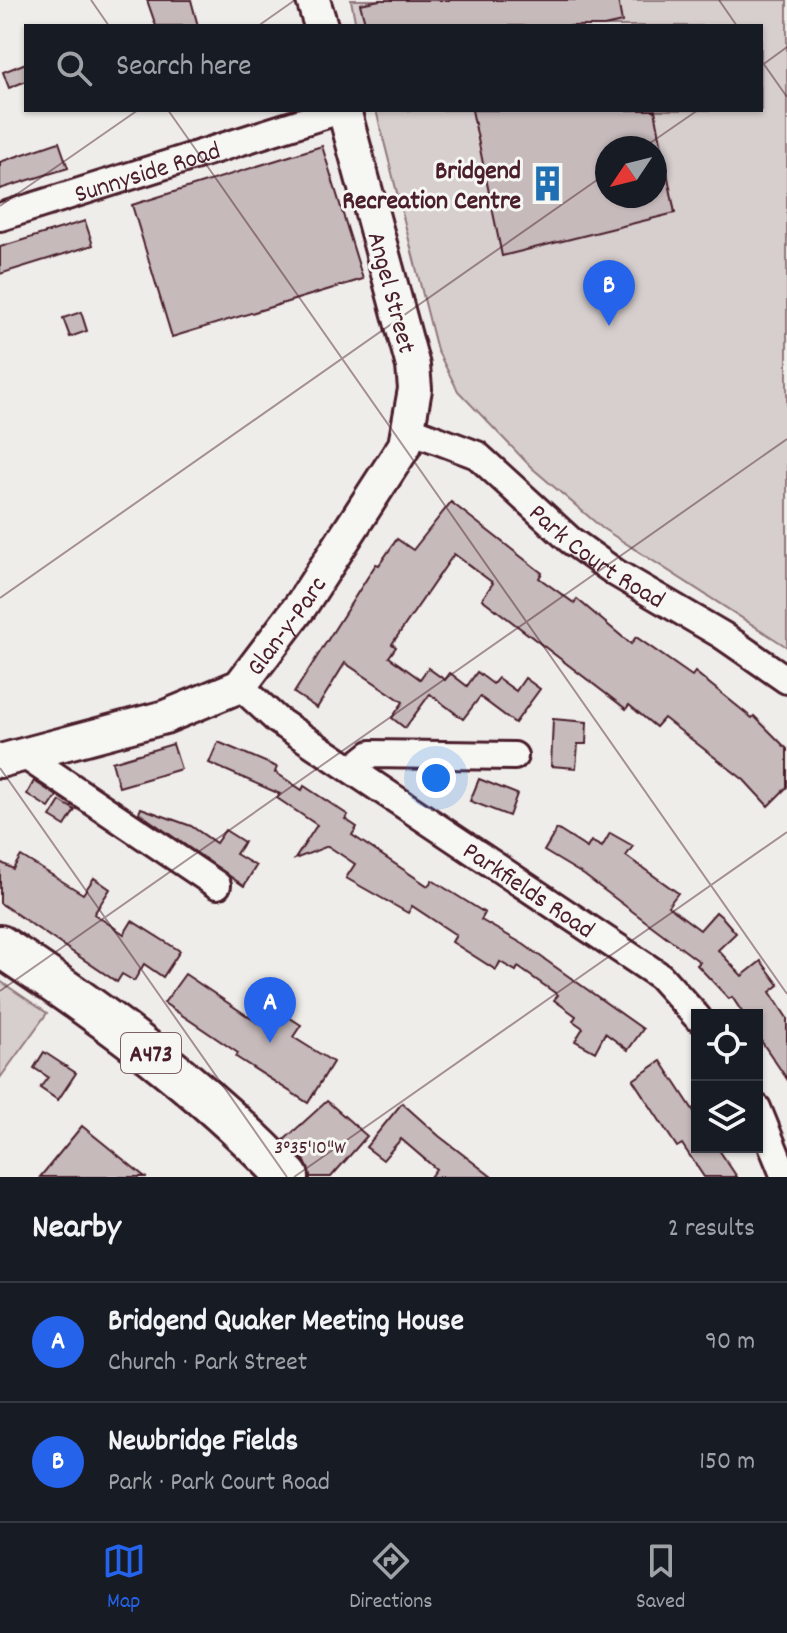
<!DOCTYPE html>
<meta charset="utf-8">
<style>
body{margin:0;font-family:Dekko,sans-serif;background:#242831;color:#f1f3f6}
.controls{position:absolute;right:24px;bottom:24px;display:grid;overflow:hidden;border-radius:0px;box-shadow:0 2px 6px #0004}
.controls button{width:72px;height:72px;display:grid;place-items:center;padding:0;border:0;border-bottom:2px solid #363941;background:#171b24;color:#f1f3f6;font:40px sans-serif}
.compass{position:absolute;left:595px;top:136px;width:72px;height:72px;border-radius:50%;background:#171b24;box-shadow:0 2px 6px #0004;rotate:235deg}
.you{position:absolute;left:436px;top:778px;width:28px;height:28px;margin:-20px;border:6px solid #fff;border-radius:50%;background:#1a73e8;box-shadow:0 0 0 12px #1a73e833}
.badge{display:grid;place-items:center;width:52px;height:52px;border-radius:50%;background:#2563eb;color:#fff;font-size:26px;font-weight:700}
.pin{position:absolute;translate:-50% -66px;filter:drop-shadow(0 2px 4px #0008)}
.pin::after{content:'';position:absolute;top:42px;width:28px;height:24px;background:inherit;clip-path:polygon(0 0,100% 0,50% 100%)}
.list{margin:0;padding:0;list-style:none}
h2{display:flex;justify-content:space-between;align-items:center;height:104px;margin:0;padding:0 32px;font-size:34px}
h2 small{font-size:26px;font-weight:400;color:#9ea1a6}
.list li{display:grid;grid-template-columns:52px 1fr auto;gap:24px;align-items:center;box-sizing:border-box;height:120px;padding:0 32px;border-top:2px solid #363941}
.list b{display:block;font-size:30px;white-space:nowrap}
.list p{margin:0;font-size:26px;white-space:nowrap;color:#9ea1a6}
.list em{font-size:26px;font-style:normal;color:#9ea1a6}
.icon{flex:none;width:44px;height:44px;fill:none;stroke:currentColor;stroke-width:2;stroke-linecap:round;stroke-linejoin:round}
.map{position:relative;flex:none;width:787px;height:1177px;overflow:hidden}
.search{position:absolute;background:#171b24;box-shadow:0 2px 6px #0004;left:24px;right:24px;top:24px;height:88px;display:flex;align-items:center;gap:20px;box-sizing:border-box;padding:0 28px;border-radius:0px;color:#9ea1a6;font-size:30px}
.sheet{height:344px;background:#171b24}
nav{display:flex;justify-content:space-around;align-items:center;box-sizing:border-box;height:112px;border-top:2px solid #363941;background:#171b24;font-size:22px;color:#9ea1a6}
nav a{display:grid;justify-items:center;gap:4px}
nav .on{color:#2563eb}
.map>svg:first-child{display:block}
.green{fill:#d7cfce;stroke:#90777c;stroke-width:2;fill-rule:evenodd}
.building{fill:#c6babb;stroke:#4a1f2b;stroke-width:2}
.lines{fill:none;stroke-linecap:round;stroke-linejoin:round}
.minor-casing{stroke:#4a1f2b;stroke-width:32}
.tertiary-casing{stroke:#4a1f2b;stroke-width:38}
.primary-casing{stroke:#4a1f2b;stroke-width:46}
.minor{stroke:#f6f6f2;stroke-width:26}
.tertiary{stroke:#f6f6f2;stroke-width:32}
.primary{stroke:#f6f6f2;stroke-width:40}
.ticks{fill:none;stroke:#4a1f2b;stroke-width:2;stroke-opacity:0.45}
.labels{text-anchor:middle;stroke-width:6;stroke-linejoin:round;paint-order:stroke}
.shield{fill:#f6f6f2;stroke:#7e6067;stroke-width:2}
.shield-label{font-size:24px;font-weight:bold;fill:#4a1f2b}
.poi-label{font-size:26px;font-weight:bold;fill:#4a1f2b;stroke:#f6f6f2;text-anchor:end}
.street-label{font-size:26px;fill:#4a1f2b;stroke:#f6f6f2}
.ticks-label{font-size:20px;text-anchor:middle;fill:#4a1f2b;stroke:#f6f6f2;stroke-width:6;stroke-linejoin:round;paint-order:stroke}
</style>
<div class="map">
<svg width="787" height="1177" viewBox="0 0 787 1177">
<rect width="100%" height="100%" fill="#efedea"/>
<filter id="ink" filterUnits="userSpaceOnUse"><feTurbulence type="fractalNoise" baseFrequency=".0125" numOctaves="2"/><feDisplacementMap in="SourceGraphic" scale="16" xChannelSelector="R" yChannelSelector="G"/><feConvolveMatrix kernelMatrix="1 2 1 2 8 2 1 2 1" color-interpolation-filters="sRGB"/></filter>
<g filter="url(#ink)">
<g class="green">
<path d="M 351,0 L 787,0 L 787,647 L 602,528 L 532,468 L 458,391 L 437,350 L 376,110 L 761,110 L 761,26 L 356,26 ZM 607,148 L 655,148 L 655,196 L 607,196 Z"/>
<path d="M 0,981 L 47,1013 L 0,1078 Z"/>
</g>
<g class="building">
<path d="M 147,0 L 191,0 L 198,26 L 156,26 Z"/>
<path d="M 380,0 L 618,0 L 622,22 L 604,26 L 366,26 L 360,4 Z"/>
<path d="M 26,63 L 26,81 L 9,88 L 3,72 Z"/>
<path d="M 472,110 L 655,110 L 662,148 L 607,148 L 607,196 L 655,196 L 655,157 L 664,157 L 675,213 L 502,256 Z"/>
<path d="M 59,142 L 68,168 L 0,189 L 0,162 Z"/>
<path d="M 322,146 L 363,279 L 172,337 L 132,205 Z"/>
<path d="M 85,221 L 93,245 L 0,274 L 0,247 Z"/>
<path d="M 81,312 L 87,331 L 70,337 L 63,318 Z"/>
<path d="M 451,502 L 542,573 L 539,578 L 574,603 L 577,599 L 631,644 L 636,637 L 692,676 L 695,672 L 752,718 L 754,716 L 787,749 L 787,787 L 768,806 L 744,780 L 664,718 L 656,727 L 629,705 L 626,709 L 482,599 L 493,583 L 454,554 L 392,644 L 396,647 L 389,657 L 420,679 L 428,668 L 445,680 L 450,673 L 467,686 L 477,672 L 493,684 L 498,678 L 516,691 L 525,678 L 540,689 L 515,723 L 480,697 L 463,719 L 430,694 L 405,728 L 392,718 L 403,702 L 345,663 L 317,708 L 294,693 L 376,564 L 379,565 L 397,539 L 413,550 Z"/>
<path d="M 553,719 L 587,722 L 586,744 L 578,744 L 576,768 L 551,766 Z"/>
<path d="M 218,742 L 277,767 L 275,772 L 302,790 L 304,786 L 348,815 L 345,819 L 357,827 L 352,835 L 428,886 L 432,880 L 485,913 L 481,920 L 523,944 L 643,1029 L 628,1050 L 605,1033 L 595,1052 L 575,1041 L 583,1028 L 573,1021 L 576,1016 L 554,1000 L 558,995 L 518,967 L 516,971 L 500,962 L 496,970 L 452,942 L 456,935 L 412,906 L 408,913 L 346,878 L 355,864 L 328,846 L 295,859 L 317,825 L 277,798 L 280,794 L 209,763 Z"/>
<path d="M 173,744 L 181,769 L 119,787 L 112,762 Z"/>
<path d="M 479,779 L 517,794 L 509,816 L 470,801 Z"/>
<path d="M 34,781 L 57,796 L 49,808 L 27,794 Z"/>
<path d="M 60,801 L 75,810 L 65,826 L 50,817 Z"/>
<path d="M 141,808 L 191,826 L 216,843 L 225,830 L 244,842 L 236,854 L 256,866 L 244,886 L 139,813 Z"/>
<path d="M 557,829 L 587,848 L 591,841 L 602,847 L 610,833 L 633,846 L 626,856 L 678,893 L 668,906 L 700,930 L 716,912 L 723,918 L 736,933 L 718,950 L 742,976 L 761,961 L 779,985 L 770,992 L 787,1018 L 787,1079 L 757,1035 L 757,1015 L 744,1015 L 732,997 L 729,999 L 697,965 L 700,962 L 584,875 L 544,851 Z"/>
<path d="M 21,856 L 83,894 L 94,878 L 110,889 L 94,914 L 124,934 L 132,921 L 180,951 L 163,977 L 144,964 L 134,981 L 122,974 L 117,982 L 0,903 L 0,862 L 13,869 Z"/>
<path d="M 185,974 L 258,1023 L 270,1005 L 301,1025 L 293,1037 L 333,1062 L 308,1103 L 236,1057 L 238,1053 L 164,1003 Z"/>
<path d="M 44,1052 L 76,1073 L 58,1100 L 40,1088 L 48,1077 L 34,1068 Z"/>
<path d="M 661,1061 L 697,1116 L 697,1147 L 717,1147 L 737,1177 L 704,1177 L 682,1144 L 677,1147 L 633,1080 Z"/>
<path d="M 327,1101 L 367,1136 L 331,1177 L 310,1177 L 305,1161 L 284,1140 Z"/>
<path d="M 402,1103 L 439,1136 L 492,1177 L 430,1177 L 436,1169 L 401,1139 L 383,1160 L 366,1147 Z"/>
<path d="M 82,1126 L 145,1177 L 40,1177 Z"/>
</g>
<g class="lines">
<defs>
<g id="minor">
<path id="s1" d="M 0,217 L 340,110"/>
<path id="s2" d="M 411,430 L 477,455 L 570,540 L 616,573 L 722,635 L 787,680"/>
<path id="s3" d="M 240,686 L 277,720 L 660,976 L 697,1017"/>
<path d="M 24,755 L 217,885"/>
<path d="M 352,769 L 371,754 L 514,756"/>
<path d="M 757,1108 L 785,1177"/>
</g>
<g id="tertiary">
<path d="M 313,0 L 321,26"/>
<path id="s4" d="M 0,761 L 165,717 L 240,686 L 302,604 L 405,445 L 415,389 L 413,366 L 344,110"/>
</g>
<path id="primary" d="M 0,946 C 104,1015 202,1087 288,1177"/>
</defs>
<use href="#minor" class="minor-casing"/>
<use href="#tertiary" class="tertiary-casing"/>
<use href="#primary" class="primary-casing"/>
<use href="#minor" class="minor"/>
<use href="#tertiary" class="tertiary"/>
<use href="#primary" class="primary"/>
</g>
</g>
<path class="ticks" d="M 91,0 L 109,26M 719,0 L 737,26M 258,26 L 295,0M 761,60 L 787,97M 761,66 L 787,47M 168,110 L 787,994M 643,148 L 698,110M 0,206 L 138,110M 0,598 L 607,173M 0,768 L 287,1177M 0,991 L 787,439M 294,1177 L 787,832"/>
<defs>
<symbol id="building-bare" viewBox="-9 -9 18 18"><path d="M-4-6H4V6H1V3H-1V6H-4ZM-2.5-4.3h1.7v1.8h-1.7ZM.8-4.3h1.7v1.8H.8ZM-2.5-1h1.7V.8h-1.7ZM.8-1h1.7V.8H.8Z" fill="#1f6fb2" stroke="#f6f6f2" stroke-width="2.5" paint-order="stroke"/></symbol>
</defs>
<g fill-rule="evenodd">
<use href="#building-bare" x="522" y="158" width="51" height="51"/>
</g>
<g class="labels">
<rect class="shield" x="121" y="1033" width="60" height="40" rx="6"/>
<g class="shield-label">
<text x="151" y="1061">A473</text>
</g>
<g class="poi-label">
<text x="521" y="178">Bridgend<tspan x="521" dy="30">Recreation Centre</tspan></text>
</g>
<g class="street-label">
<text dy="9" stroke="none"><textPath href="#s1" startOffset="154">Sunnyside Road</textPath></text>
<text transform="translate(393 292) rotate(75)" y="9">Angel Street</text>
<text dy="9" stroke="none"><textPath href="#s2" startOffset="228">Park Court Road</textPath></text>
<text dy="9" stroke="none"><textPath href="#s4" startOffset="328">Glan-y-Parc</textPath></text>
<text dy="9" stroke="none"><textPath href="#s3" startOffset="354">Parkfields Road</textPath></text>
</g>
</g>
<g class="ticks-label">
<text x="310" y="1153">3°35'10"W</text>
</g>
</svg>
<div class="controls">
<button><svg class="icon" aria-label="locate" viewBox="0 0 24 24"><circle cx="12" cy="12" r="6"/><path d="M12 2v4M12 18v4M2 12h4M18 12h4"/></svg></button>
<button><svg class="icon" aria-label="layers" viewBox="0 0 24 24"><path d="M12 4l9 5-9 5-9-5zM3 14l9 5 9-5"/></svg></button>
</div>
<svg class="compass" viewBox="-18 -18 36 36"><path d="M0-13l5 13h-10z" fill="#e53935"/><path d="M0 13l5-13h-10z" fill="#9ea1a6"/></svg>
<div class="you"></div>
<div class="pin badge" style="left:270px;top:1043px">A</div>
<div class="pin badge" style="left:609px;top:326px">B</div>
<div class="search"><svg class="icon" aria-label="search" viewBox="0 0 24 24"><circle cx="10" cy="10" r="6"/><path d="M15 15l6 6"/></svg>Search here</div>
</div>
<section class="sheet">
<h2>Nearby<small>2 results</small></h2>
<ul class="list">
<li><span class="badge">A</span><div><b>Bridgend Quaker Meeting House</b><p>Church · Park Street</p></div><em>90 m</em></li>
<li><span class="badge">B</span><div><b>Newbridge Fields</b><p>Park · Park Court Road</p></div><em>150 m</em></li>
</ul>
</section>
<nav>
<a class="on"><svg class="icon" aria-label="map" viewBox="0 0 24 24"><path d="M3 6l6-2 6 2 6-2v14l-6 2-6-2-6 2zM9 4v14M15 6v14"/></svg>Map</a>
<a><svg class="icon" aria-label="directions" viewBox="0 0 24 24"><path d="M12 3l9 9-9 9-9-9zM9 14v-3h6M13 9l2 2-2 2"/></svg>Directions</a>
<a><svg class="icon" aria-label="saved" viewBox="0 0 24 24"><path d="M7 4h10v16l-5-4-5 4z"/></svg>Saved</a>
</nav>
